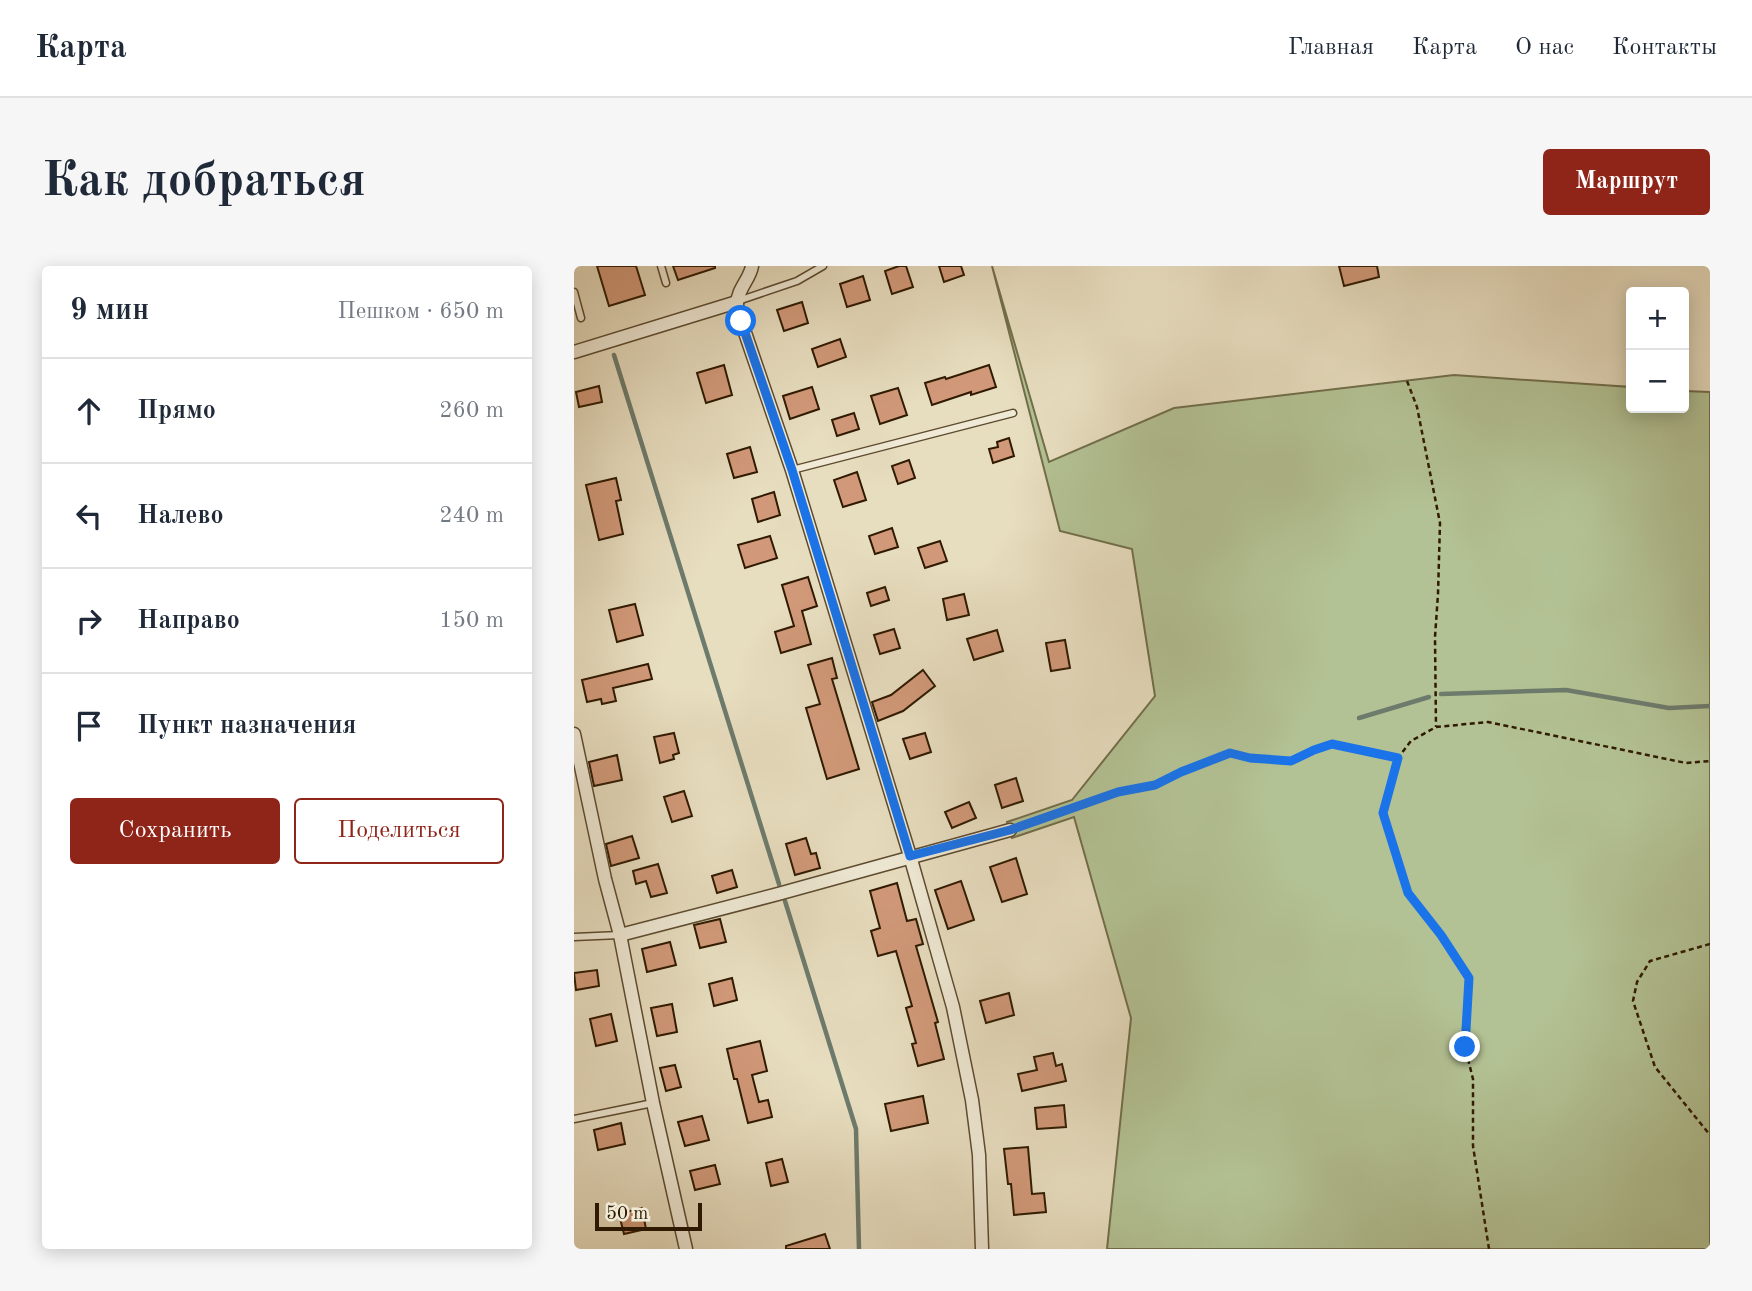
<!DOCTYPE html>
<html lang="ru">
<meta charset="utf-8">
<style>
body{margin:0;font-family:"Old Standard TT",serif;background:#f6f6f7;color:#1f2937}
.controls{position:absolute;right:21px;top:21px;display:grid;overflow:hidden;border-radius:7px;box-shadow:0 4px 18px #0003}
.controls button{width:63px;height:63px;display:grid;place-items:center;padding:0;border:0;border-bottom:2px solid #e0e1e3;background:#fff;color:#1f2937;font:35px sans-serif}
.scale{position:absolute;left:21px;bottom:18px;width:107px;box-sizing:border-box;padding-left:7px;border:4px solid #2f1a01;border-top:0;font-size:19px;line-height:24px;white-space:nowrap;color:#2f1a01;-webkit-text-stroke:5px #efe9d5;paint-order:stroke}
.stop{position:absolute;width:21px;height:21px;margin:-16px;border:5px solid #1a73e8;border-radius:50%;background:#fff}
.stop.end{background:#1a73e8;border-color:#fff;box-shadow:0 2px 7px #0008}
.list{margin:0;padding:0;list-style:none}
h2{display:flex;justify-content:space-between;align-items:center;height:91px;margin:0;padding:0 28px;font-size:30px}
h2 small{font-size:23px;font-weight:400;color:#747a83}
.list li{display:grid;grid-template-columns:46px 1fr auto;gap:21px;align-items:center;box-sizing:border-box;height:105px;padding:0 28px;border-top:2px solid #e0e1e3}
.list b{display:block;font-size:26px;white-space:nowrap}
.list em{font-size:23px;font-style:normal;color:#747a83}
.actions{display:flex;gap:14px;padding:21px 28px}
.actions a{flex:1;padding:16px 0;border:2px solid #8f2418;border-radius:7px;text-align:center;font-size:24px;color:#8f2418}
.actions .main{background:#8f2418;color:#fff}
.icon{flex:none;width:38px;height:38px;fill:none;stroke:currentColor;stroke-width:2;stroke-linecap:round;stroke-linejoin:round}
.map{position:relative;flex:none;width:1136px;height:983px;overflow:hidden;border-radius:7px}
header{display:flex;align-items:center;gap:42px;box-sizing:border-box;height:98px;padding:0 35px;background:#fff;border-bottom:2px solid #e0e1e3}
header strong{font-size:33px}
nav{display:flex;gap:38px;margin-inline-start:auto;font-size:24px}
.intro{display:flex;align-items:center;justify-content:space-between;box-sizing:border-box;height:168px;padding:0 42px}
h1{margin:0;font-size:49px}
.button{padding:18px 32px;border-radius:7px;background:#8f2418;color:#fff;font-size:24px;font-weight:700}
main{display:flex;gap:42px;padding:0 42px}
aside{flex:1;background:#fff;border-radius:7px;box-shadow:0 4px 18px #0003}
.map>svg:first-child{display:block}
.green{fill:#b3c294;stroke:#716e4a;stroke-width:2}
.lines{fill:none;stroke-linecap:round;stroke-linejoin:round}
.stream{stroke:#6d7b6c;stroke-width:4.5}
.building{fill:#d19979;stroke:#2f1a01;stroke-width:2}
.lane-casing{stroke:#5d4b30;stroke-width:9}
.street-casing{stroke:#5d4b30;stroke-width:15}
.path{stroke:#2f1a01;stroke-width:2.5;stroke-dasharray:5 3.5;stroke-linecap:butt}
.lane{stroke:#efe9d5;stroke-width:6}
.street{stroke:#efe9d5;stroke-width:12}
.route{stroke:#1a73e8;stroke-width:9}
</style>
<header>
<strong>Карта</strong>
<nav><a>Главная</a><a>Карта</a><a>О нас</a><a>Контакты</a></nav>
</header>
<div class="intro"><h1>Как добраться</h1><a class="button">Маршрут</a></div>
<main>
<aside>
<h2>9 мин<small>Пешком · 650 m</small></h2>
<ul class="list">
<li><svg class="icon" aria-label="ahead" viewBox="0 0 24 24"><path d="M12 20V5M6 11l6-6 6 6"/></svg><div><b>Прямо</b></div><em>260 m</em></li>
<li><svg class="icon" aria-label="left" viewBox="0 0 24 24"><path d="M17 20v-9H6M10 6l-5 5 5 5"/></svg><div><b>Налево</b></div><em>240 m</em></li>
<li><svg class="icon" aria-label="right" viewBox="0 0 24 24"><path d="M7 20v-9h11M14 6l5 5-5 5"/></svg><div><b>Направо</b></div><em>150 m</em></li>
<li><svg class="icon" aria-label="arrive" viewBox="0 0 24 24"><path d="M6 21V4h12l-3 4 3 4H6"/></svg><div><b>Пункт назначения</b></div></li>
</ul>
<div class="actions"><a class="main">Сохранить</a><a>Поделиться</a></div>
</aside>
<div class="map">
<svg width="1136" height="983" viewBox="0 0 1136 983">
<rect width="100%" height="100%" fill="#e7ddbf"/>
<filter id="stains"><feTurbulence type="fractalNoise" baseFrequency=".00286" numOctaves="4"/><feColorMatrix values="0 0 0 0 .2 0 0 0 0 .09 0 0 0 0 .02 0 0 0 .5 -.17"/></filter>
<radialGradient id="worn" r=".72"><stop offset=".6" stop-color="#630" stop-opacity="0"/><stop offset="1" stop-color="#630" stop-opacity=".3"/></radialGradient>
<path class="green" d="M 418,0 L 475,196 L 600,142 L 880,109 L 1057,121 L 1057,142 L 1110,142 L 1110,125 L 1136,126 L 1136,983 L 533,983 L 557,752 L 500,551 L 438,572 L 433,556 L 498,534 L 581,430 L 558,283 L 486,265 Z"/>
<g class="lines">
<g class="stream">
<path d="M 40,89 L 205,618"/>
<path d="M 867,428 L 992,424 L 1095,442 L 1136,440"/>
<path d="M 785,452 L 855,431"/>
<path d="M 211,635 L 282,863 L 285,983"/>
</g>
</g>
<g class="building">
<path d="M 23,0 L 62,0 L 71,29 L 35,40 Z"/>
<path d="M 99,0 L 141,0 L 141,2 L 104,14 Z"/>
<path d="M 325,0 L 332,0 L 339,21 L 318,28 L 311,5 Z"/>
<path d="M 365,0 L 387,0 L 390,9 L 370,16 Z"/>
<path d="M 765,0 L 803,0 L 805,11 L 770,20 Z"/>
<path d="M 289,10 L 296,34 L 273,41 L 266,18 Z"/>
<path d="M 228,36 L 234,57 L 210,65 L 203,44 Z"/>
<path d="M 266,73 L 272,91 L 244,101 L 238,83 Z"/>
<path d="M 150,99 L 158,129 L 132,137 L 123,107 Z"/>
<path d="M 415,99 L 422,121 L 397,129 L 397,126 L 358,139 L 351,117 L 371,111 L 372,113 Z"/>
<path d="M 25,120 L 28,136 L 5,141 L 2,126 Z"/>
<path d="M 238,121 L 245,143 L 216,153 L 209,130 Z"/>
<path d="M 324,122 L 333,149 L 306,158 L 297,130 Z"/>
<path d="M 280,147 L 285,163 L 263,170 L 258,154 Z"/>
<path d="M 435,172 L 440,190 L 419,197 L 415,183 L 424,181 L 423,176 Z"/>
<path d="M 176,181 L 183,206 L 160,212 L 153,188 Z"/>
<path d="M 335,194 L 341,212 L 324,218 L 318,200 Z"/>
<path d="M 283,206 L 292,234 L 269,241 L 260,214 Z"/>
<path d="M 42,212 L 47,234 L 42,235 L 49,268 L 25,274 L 12,219 Z"/>
<path d="M 200,226 L 206,249 L 184,256 L 178,233 Z"/>
<path d="M 318,262 L 324,281 L 301,288 L 295,270 Z"/>
<path d="M 196,270 L 203,292 L 171,302 L 164,279 Z"/>
<path d="M 366,275 L 373,295 L 351,302 L 344,282 Z"/>
<path d="M 234,311 L 243,340 L 228,345 L 237,378 L 207,387 L 201,366 L 220,360 L 208,319 Z"/>
<path d="M 311,321 L 315,334 L 297,340 L 293,327 Z"/>
<path d="M 390,328 L 395,349 L 373,354 L 369,333 Z"/>
<path d="M 61,338 L 69,369 L 43,376 L 35,344 Z"/>
<path d="M 320,363 L 326,382 L 306,388 L 300,369 Z"/>
<path d="M 423,364 L 429,385 L 400,394 L 393,373 Z"/>
<path d="M 491,374 L 496,402 L 477,405 L 472,377 Z"/>
<path d="M 258,392 L 263,412 L 258,413 L 285,503 L 253,513 L 232,442 L 246,438 L 234,399 Z"/>
<path d="M 74,398 L 78,413 L 39,422 L 42,435 L 28,438 L 27,433 L 13,436 L 8,414 Z"/>
<path d="M 349,404 L 361,420 L 329,445 L 304,455 L 298,436 L 317,429 Z"/>
<path d="M 100,467 L 105,487 L 99,489 L 100,493 L 86,497 L 80,471 Z"/>
<path d="M 351,467 L 357,486 L 336,493 L 329,473 Z"/>
<path d="M 43,489 L 48,514 L 20,520 L 15,496 Z"/>
<path d="M 442,512 L 449,535 L 428,542 L 421,519 Z"/>
<path d="M 110,525 L 118,550 L 98,556 L 90,531 Z"/>
<path d="M 395,536 L 402,552 L 378,562 L 371,546 Z"/>
<path d="M 58,570 L 65,592 L 37,600 L 32,578 Z"/>
<path d="M 232,572 L 237,588 L 242,587 L 246,602 L 221,609 L 212,578 Z"/>
<path d="M 442,592 L 453,628 L 428,636 L 416,601 Z"/>
<path d="M 84,598 L 93,627 L 77,631 L 72,615 L 62,618 L 59,605 Z"/>
<path d="M 158,604 L 163,621 L 143,627 L 138,610 Z"/>
<path d="M 387,615 L 400,654 L 374,663 L 361,624 Z"/>
<path d="M 323,617 L 333,655 L 342,653 L 349,678 L 342,680 L 364,756 L 361,757 L 370,793 L 344,800 L 338,778 L 342,777 L 332,742 L 338,740 L 322,685 L 304,690 L 297,665 L 306,662 L 296,625 Z"/>
<path d="M 146,653 L 152,676 L 126,682 L 120,659 Z"/>
<path d="M 96,676 L 102,699 L 73,706 L 68,683 Z"/>
<path d="M 23,704 L 25,720 L 2,724 L 0,707 Z"/>
<path d="M 158,712 L 163,734 L 140,740 L 135,718 Z"/>
<path d="M 435,727 L 440,749 L 412,757 L 406,735 Z"/>
<path d="M 98,738 L 103,766 L 83,770 L 77,742 Z"/>
<path d="M 37,748 L 43,775 L 22,780 L 16,753 Z"/>
<path d="M 186,775 L 193,805 L 178,809 L 185,836 L 194,834 L 198,851 L 174,857 L 163,813 L 160,813 L 153,783 Z"/>
<path d="M 479,787 L 482,800 L 488,798 L 492,815 L 448,825 L 444,808 L 463,804 L 460,791 Z"/>
<path d="M 101,799 L 107,821 L 92,825 L 86,802 Z"/>
<path d="M 349,830 L 354,857 L 317,865 L 311,838 Z"/>
<path d="M 490,839 L 492,861 L 463,863 L 461,842 Z"/>
<path d="M 128,850 L 135,874 L 111,880 L 104,856 Z"/>
<path d="M 47,857 L 51,878 L 24,884 L 20,864 Z"/>
<path d="M 454,881 L 458,928 L 470,927 L 472,946 L 440,949 L 437,918 L 434,918 L 430,883 Z"/>
<path d="M 208,893 L 214,916 L 197,920 L 192,897 Z"/>
<path d="M 141,899 L 146,918 L 121,924 L 116,905 Z"/>
<path d="M 68,942 L 72,963 L 50,968 L 45,948 Z"/>
<path d="M 251,968 L 256,983 L 212,983 L 212,980 Z"/>
</g>
<g class="lines">
<defs>
<g id="lane">
<path d="M 87,0 L 92,17"/>
<path d="M 0,26 L 7,52"/>
<path d="M 164,35 L 223,15 L 249,0"/>
<path d="M 218,204 L 439,147"/>
<path d="M 0,671 L 46,669"/>
<path d="M 0,853 L 79,837"/>
</g>
<g id="street">
<path d="M 178,0 C 176,13 163,24 163,38 C 163,43 166,50 167,55 L 218,204 L 336,590 L 379,741 L 398,834 L 405,889 L 408,983"/>
<path d="M 0,86 L 163,36"/>
<path d="M 0,468 L 31,613 L 46,669 L 79,837 L 112,983"/>
<path d="M 46,669 L 204,628 L 436,564"/>
</g>
</defs>
<use href="#lane" class="lane-casing"/>
<use href="#street" class="street-casing"/>
<g class="path">
<path d="M 833,115 L 843,141 L 866,257 L 864,328 L 861,371 L 862,461"/>
<path d="M 447,560 L 544,526 L 581,519 L 607,506 L 656,487 L 676,492 L 717,495 L 740,484 L 758,478 L 824,492"/>
<path d="M 1136,678 L 1076,695 L 1063,716 L 1059,735 L 1081,801 L 1136,869"/>
<path d="M 915,983 L 899,880 L 899,813 L 891,781 L 896,712 L 867,669 L 834,627 L 823,596 L 809,547 L 824,492 L 837,475 L 862,461 L 914,456 L 1112,497 L 1136,495"/>
</g>
<use href="#lane" class="lane"/>
<use href="#street" class="street"/>
</g>
<g class="lines">
<path class="route" d="M 167,55 L 218,204 L 336,590 L 436,564 L 544,526 L 581,519 L 607,506 L 656,487 L 676,492 L 717,495 L 740,484 L 758,478 L 824,492 L 809,547 L 834,627 L 867,669 L 895,712 L 891,781"/>
</g>
<rect width="100%" height="100%" filter="url(#stains)"/>
<rect width="100%" height="100%" fill="url(#worn)"/>
</svg>
<div class="controls">
<button>+</button>
<button>−</button>
</div>
<div class="scale">50 m</div>
<div class="stop" style="left:167px;top:55px"></div>
<div class="stop end" style="left:891px;top:781px"></div>
</div>
</main>
